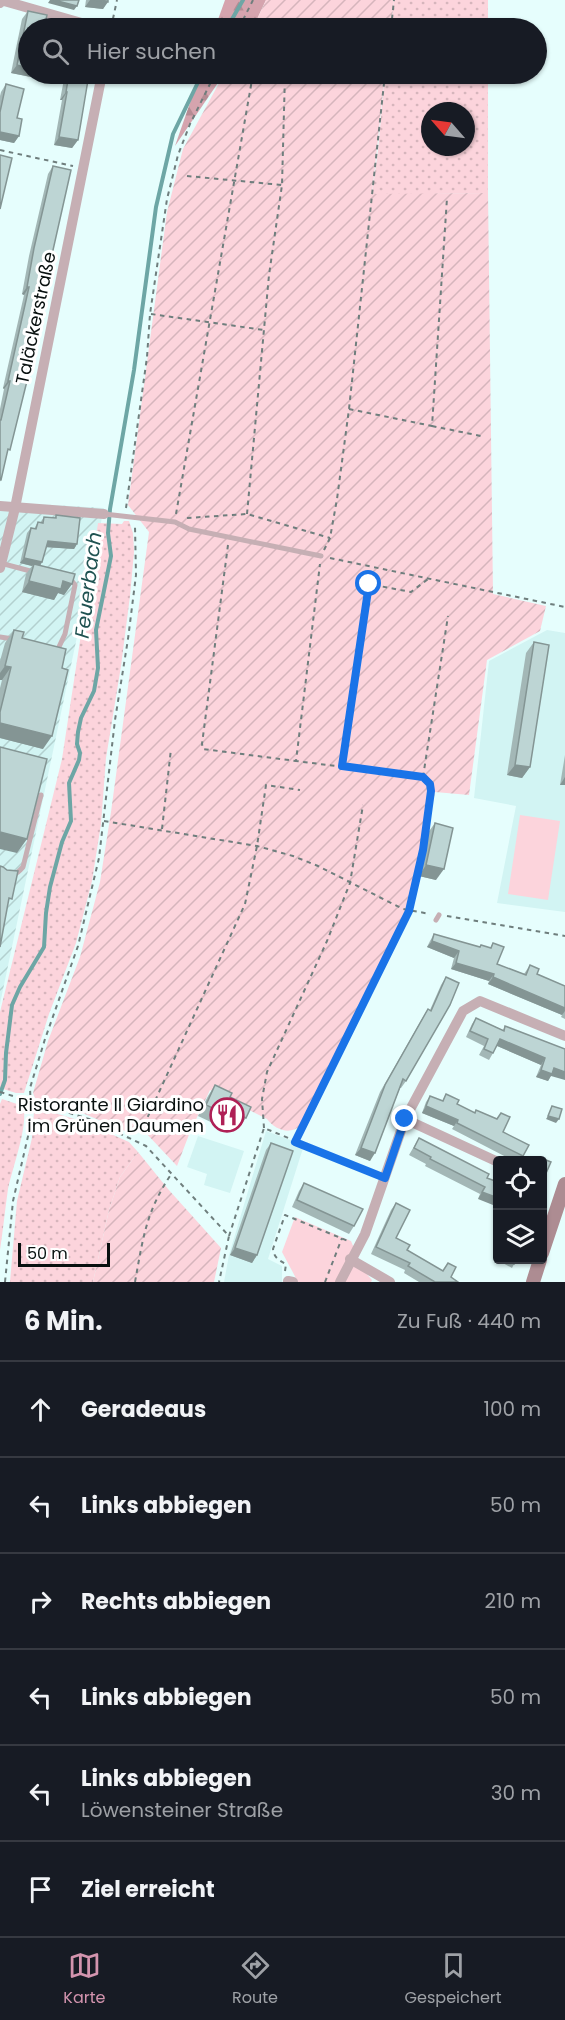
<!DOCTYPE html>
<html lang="de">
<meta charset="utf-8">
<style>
body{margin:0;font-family:Poppins,sans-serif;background:#20242c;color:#f1f3f6}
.controls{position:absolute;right:18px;bottom:18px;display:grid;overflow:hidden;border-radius:6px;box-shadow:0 2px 4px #0004}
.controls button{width:54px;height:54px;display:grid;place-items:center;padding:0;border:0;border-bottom:2px solid #363941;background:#171b24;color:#f1f3f6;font:30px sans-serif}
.compass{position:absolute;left:421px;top:102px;width:54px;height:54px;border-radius:50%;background:#171b24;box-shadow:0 2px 4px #0004;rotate:298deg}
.scale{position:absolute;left:18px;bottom:15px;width:92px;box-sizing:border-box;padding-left:6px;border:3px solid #08100f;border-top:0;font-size:16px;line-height:21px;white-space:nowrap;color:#08100f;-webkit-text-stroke:4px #fff;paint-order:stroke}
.stop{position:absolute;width:18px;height:18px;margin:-14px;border:4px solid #1a73e8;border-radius:50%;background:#fff}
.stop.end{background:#1a73e8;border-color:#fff;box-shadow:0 2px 6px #0008}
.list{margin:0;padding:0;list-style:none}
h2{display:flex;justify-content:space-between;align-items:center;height:78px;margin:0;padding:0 24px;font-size:26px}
h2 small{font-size:20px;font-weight:400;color:#9ea1a6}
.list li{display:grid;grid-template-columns:39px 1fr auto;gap:18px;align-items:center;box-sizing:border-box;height:96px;padding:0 24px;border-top:2px solid #363941}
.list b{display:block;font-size:22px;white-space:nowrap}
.list p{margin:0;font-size:20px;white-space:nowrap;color:#9ea1a6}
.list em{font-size:20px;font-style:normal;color:#9ea1a6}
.icon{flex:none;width:33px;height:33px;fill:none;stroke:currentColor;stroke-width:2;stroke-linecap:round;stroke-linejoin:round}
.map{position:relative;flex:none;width:565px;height:1282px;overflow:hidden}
.search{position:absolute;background:#171b24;box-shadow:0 2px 4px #0004;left:18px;right:18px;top:18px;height:66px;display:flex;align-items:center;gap:15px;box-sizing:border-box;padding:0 21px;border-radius:33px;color:#9ea1a6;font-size:22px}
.sheet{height:654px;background:#171b24}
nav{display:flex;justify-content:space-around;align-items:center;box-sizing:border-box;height:84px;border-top:2px solid #363941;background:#171b24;font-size:16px;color:#9ea1a6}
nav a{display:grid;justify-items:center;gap:3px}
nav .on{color:#d394ae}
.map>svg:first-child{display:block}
.built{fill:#d2f4f3}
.industrial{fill:url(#industrial-furrows)}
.grass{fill:url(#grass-dots);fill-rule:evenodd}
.forest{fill:url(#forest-firs)}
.park{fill:#fcd4dc}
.garden{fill:url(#garden-furrows)}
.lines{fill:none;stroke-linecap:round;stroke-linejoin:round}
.stream{stroke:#6da6a5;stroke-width:4}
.path{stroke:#6f7e7d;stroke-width:2;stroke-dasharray:4.5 4.5;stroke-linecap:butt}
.lane{stroke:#c6afb4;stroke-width:5}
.street{stroke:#c6afb4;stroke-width:10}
.secondary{stroke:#ad8c92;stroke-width:14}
.wall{fill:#a3b7b6}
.shaded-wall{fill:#849594}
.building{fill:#bdd5d4;stroke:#849594;stroke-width:1.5}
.route{stroke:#1a73e8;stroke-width:8}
.labels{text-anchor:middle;stroke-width:6;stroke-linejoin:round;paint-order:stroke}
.street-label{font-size:18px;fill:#08100f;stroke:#fff}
.poi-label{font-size:18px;fill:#08100f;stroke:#fff;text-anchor:end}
.water-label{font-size:20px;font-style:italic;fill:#1f5251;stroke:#fff}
</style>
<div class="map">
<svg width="565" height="1282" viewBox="0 0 565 1282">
<defs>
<pattern id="industrial-furrows" width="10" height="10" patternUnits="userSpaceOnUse" patternTransform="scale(1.5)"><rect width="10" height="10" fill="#d2f4f3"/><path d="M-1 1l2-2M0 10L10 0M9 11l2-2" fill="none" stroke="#b3d0cf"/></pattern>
<pattern id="grass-dots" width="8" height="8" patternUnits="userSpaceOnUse" patternTransform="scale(1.5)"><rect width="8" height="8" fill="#fcd4dc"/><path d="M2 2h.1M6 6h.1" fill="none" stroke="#d6b5bc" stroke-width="1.8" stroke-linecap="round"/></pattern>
<pattern id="forest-firs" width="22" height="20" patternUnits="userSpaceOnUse" patternTransform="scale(1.5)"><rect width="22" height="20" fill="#d5a4ae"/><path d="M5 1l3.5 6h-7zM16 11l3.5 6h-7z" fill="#b58c94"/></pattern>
<pattern id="garden-furrows" width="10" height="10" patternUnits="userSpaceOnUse" patternTransform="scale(1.5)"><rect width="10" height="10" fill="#fcd4dc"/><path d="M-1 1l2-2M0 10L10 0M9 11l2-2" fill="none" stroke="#d6b5bc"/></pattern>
</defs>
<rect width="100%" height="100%" fill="#e6fefd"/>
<g class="built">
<path d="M 547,630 L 565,633 L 565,912 L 497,903 L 516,806 L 474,798 L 489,661 Z"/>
<path d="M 266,1131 L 304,1145 L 268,1259 L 282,1266 L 282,1282 L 224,1282 L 229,1255 Z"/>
<path d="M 198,1136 L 244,1151 L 230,1193 L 204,1185 L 207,1174 L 187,1167 Z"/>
</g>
<path class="industrial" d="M 0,502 L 104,508 L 0,1004 Z"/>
<g class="grass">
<path d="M 394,0 L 488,0 L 488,28 L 391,28 Z"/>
<path d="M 385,74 L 488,74 L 488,193 L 372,195 L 378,150 ZM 430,111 L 466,111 L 466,147 L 430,147 Z"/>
<path d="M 124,521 L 129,521 L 133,533 L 134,552 L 130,596 L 121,666 L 106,758 L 101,824 L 92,881 L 76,943 L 49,1014 L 24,1093 L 16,1093 L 0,1088 L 0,1012 L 62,759 L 98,523 L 122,524 Z"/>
<path d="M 2,1099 L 23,1106 C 29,1124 12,1169 8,1189 C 5,1210 3,1230 0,1250 L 0,1104 Z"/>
<path d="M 42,1109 L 84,1122 L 129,1142 L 138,1152 L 120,1177 L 109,1210 L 93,1282 L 10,1282 L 17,1201 L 32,1138 L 34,1111 Z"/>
</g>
<g class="forest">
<path d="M 225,0 L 266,0 L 253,28 L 215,28 Z"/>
<path d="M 200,74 L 224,74 L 175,146 Z"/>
</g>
<g class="park">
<path d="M 520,815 L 560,821 L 548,900 L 508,894 Z"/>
<path d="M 295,1217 L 351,1241 L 363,1270 L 372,1280 L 371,1282 L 298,1282 L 282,1252 Z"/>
</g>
<g class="garden">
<path d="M 266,0 L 394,0 L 391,28 L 253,28 Z"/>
<path d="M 224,74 L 385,74 L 372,194 L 488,193 L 493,594 L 546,606 L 540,631 L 487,660 L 469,795 L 435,792 L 418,876 L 406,912 L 300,1126 C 290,1135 275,1130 267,1119 L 210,1090 L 190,1132 L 177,1166 L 144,1131 L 136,1128 L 132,1134 L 80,1112 L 40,1100 L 35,1098 L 33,1093 L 48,1041 L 80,957 L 100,882 L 111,812 L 149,532 L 128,505 L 167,212 L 183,149 Z"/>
<path d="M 138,1152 L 168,1189 L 221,1248 L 214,1282 L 93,1282 L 109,1210 L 120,1177 Z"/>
</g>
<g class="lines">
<g class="stream">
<path d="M 227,28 L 243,0"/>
<path d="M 0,1094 L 5,1080 L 6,1053 L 12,1005 L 20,987 L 44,947 L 46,913 L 50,887 L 62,842 L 71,821 L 69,783 L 79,760 L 80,753 L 77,744 L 78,732 L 81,718 L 94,691 L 98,668 L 96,630 L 111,556 L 108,533 L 110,509 L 134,370 L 156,207 L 173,134 L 202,74"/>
</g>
<g class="path">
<path d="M 111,28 L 117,0"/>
<path d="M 239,28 L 253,0"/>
<path d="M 391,28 L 394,0"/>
<path d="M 0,150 L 73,166"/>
<path d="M 187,176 L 282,185"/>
<path d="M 151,314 L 264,330"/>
<path d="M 349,409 L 432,426 L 447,198"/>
<path d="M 432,426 L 481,436"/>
<path d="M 126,508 L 147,357 L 150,314 L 167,199 L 178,155 L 190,124 L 215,74"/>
<path d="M 176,514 L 253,74"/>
<path d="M 247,514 L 269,275 L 282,185 L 285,74"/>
<path d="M 187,518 L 247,514 L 330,538"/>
<path d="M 228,545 L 202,744 L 203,749 L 296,761"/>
<path d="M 324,550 L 330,538 L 337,499 L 349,409 L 385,74"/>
<path d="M 330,558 L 565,607"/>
<path d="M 342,766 L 369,584 L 411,592 L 428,579"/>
<path d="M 423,777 L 448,616"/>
<path d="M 104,821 L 257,846 L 293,856 L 318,866 L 403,909 L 430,914"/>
<path d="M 162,829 L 171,749"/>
<path d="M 447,916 L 565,936"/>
<path d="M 0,1092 L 89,1119 L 146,1146 L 229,1236 L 219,1282"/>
<path d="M 144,1125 L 245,904 L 257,846 L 266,785 L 300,790"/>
<path d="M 264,1128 L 262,1099 L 267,1072 L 327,941 L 350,883 L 363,805"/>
<path d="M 295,1142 L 409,911 L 423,850 L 431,791 L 430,784 L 423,777 L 296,761 L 320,564"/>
<path d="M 229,1236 L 264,1128 L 374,1173"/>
<path d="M 285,1271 L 286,1264 C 278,1260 274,1257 273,1249 L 285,1215 L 348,1241"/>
<path d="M 5,1282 L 13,1201 L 29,1132 L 31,1110 L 30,1088 L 45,1039 L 78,946 L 99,858 L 115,720 L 128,639 L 136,575 L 135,526"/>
<path d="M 135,1282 C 143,1238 146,1211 172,1173"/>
<path d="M 325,1282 L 342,1238"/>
</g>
<g class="lane">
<path d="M 104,514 L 175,522 L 189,529 L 321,556"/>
<path d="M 0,563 L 34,572"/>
<path d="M 0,637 L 13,639"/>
<path d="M 54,649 L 58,649 L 65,634 L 75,585 L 72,581 L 67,579"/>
<path d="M 0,876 C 10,878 16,875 23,867 L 41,795"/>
<path d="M 436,920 L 439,915"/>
</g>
<g class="street">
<path d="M 0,3 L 1,0 L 99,28"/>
<path d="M 0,506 L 104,514"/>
<path d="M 0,568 L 15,508 L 102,74"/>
<path d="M 405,1119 L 498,1162"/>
<path d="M 350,1259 L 390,1282"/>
<path d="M 288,1282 L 288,1281 L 293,1282"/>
<path d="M 340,1282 L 365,1234 L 405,1119 L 463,1011 L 480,1001 L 565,1036"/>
</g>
<g class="secondary">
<path d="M 542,1253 L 565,1184"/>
<path d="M 533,1282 L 540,1260"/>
</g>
</g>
<g class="wall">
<path d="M 86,0 L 108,0 L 103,9 L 85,7 Z"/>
<path d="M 28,11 L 31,77 L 11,73 L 22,19 Z"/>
<path d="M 65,74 L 89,74 L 78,140 L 72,148 L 54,145 L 62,100 L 60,100 Z"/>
<path d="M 6,84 L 17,118 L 19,136 L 14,143 L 0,140 L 0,96 L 1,92 Z"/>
<path d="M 53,166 L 6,455 L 0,482 L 0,409 L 4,389 L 3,388 L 24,295 L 22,294 L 29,256 L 48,174 Z"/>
<path d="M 56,515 L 77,544 L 74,549 L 46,547 L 42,562 L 40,565 L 72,584 L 64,595 L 58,593 L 54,600 L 22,592 L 26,574 L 32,566 L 20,563 L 27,533 L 31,528 L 34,529 L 38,522 L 40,523 L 44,517 L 55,518 Z"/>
<path d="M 14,630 L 22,638 L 43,749 L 0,738 L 0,688 L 2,680 L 0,680 L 0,661 L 5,643 Z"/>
<path d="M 534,642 L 530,767 L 522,778 L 507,775 L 526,653 Z"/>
<path d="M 565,755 L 565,785 L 560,785 Z"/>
<path d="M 435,823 L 436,880 L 419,876 L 427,834 Z"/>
<path d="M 434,934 L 479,947 L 481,945 L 490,948 L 493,943 L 497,964 L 524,974 L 530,965 L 537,974 L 565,986 L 565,1019 L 561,1017 L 562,1015 L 488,984 L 489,981 L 451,969 L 454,958 L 427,947 L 430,941 Z"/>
<path d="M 446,977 L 406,1081 L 401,1088 L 400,1088 L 370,1161 L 355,1155 L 380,1092 L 423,1017 L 428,1009 L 430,1010 L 441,985 Z"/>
<path d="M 476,1018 L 503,1030 L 505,1026 L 565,1049 L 548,1081 L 536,1077 L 541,1065 L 497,1046 L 489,1060 L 479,1055 L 484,1046 L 466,1037 L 472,1024 Z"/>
<path d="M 215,1085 L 246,1118 L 238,1129 L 218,1119 L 215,1124 L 198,1116 L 208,1096 Z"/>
<path d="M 446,1094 L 457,1104 L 474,1113 L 476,1110 L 496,1119 L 501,1113 L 503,1132 L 523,1156 L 520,1161 L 514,1161 L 452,1129 L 454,1126 L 422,1113 L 426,1102 L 430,1096 L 442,1101 Z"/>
<path d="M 419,1138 L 487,1178 L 498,1182 L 478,1199 L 480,1194 L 425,1166 L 426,1164 L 409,1155 Z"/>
<path d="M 271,1143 L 257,1255 L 252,1263 L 230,1255 L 266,1150 Z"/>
<path d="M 304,1183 L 354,1226 L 349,1234 L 292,1207 L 299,1191 Z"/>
<path d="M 396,1203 L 396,1238 L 407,1250 L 442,1271 L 448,1263 L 451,1277 L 458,1282 L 419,1282 L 404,1273 L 405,1270 L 371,1254 L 391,1210 Z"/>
<path d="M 502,1260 L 516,1260 L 512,1268 L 501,1262 Z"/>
</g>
<g class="shaded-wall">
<path d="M 50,0 L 54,0 L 77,6 L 74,10 L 48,3 Z"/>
<path d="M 90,0 L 95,0 L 108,2 L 103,9 L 85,7 Z"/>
<path d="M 17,65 L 28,68 L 28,74 L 33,74 L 31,77 L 11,73 Z"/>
<path d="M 66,92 L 67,92 L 62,100 L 60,100 Z"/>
<path d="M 0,132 L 19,136 L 14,143 L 0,140 Z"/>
<path d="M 59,137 L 78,140 L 72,148 L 54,145 Z"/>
<path d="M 27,287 L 29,287 L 24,295 L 22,294 Z"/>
<path d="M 8,381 L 10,381 L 4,389 L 3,388 Z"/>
<path d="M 48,541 L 77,544 L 74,549 L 44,547 Z"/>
<path d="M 24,558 L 42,562 L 39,568 L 34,564 L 32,566 L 20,563 Z"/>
<path d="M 29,581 L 63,581 L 72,584 L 64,595 L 58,593 L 54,600 L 22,592 Z"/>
<path d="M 5,666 L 11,667 L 2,680 L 0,680 L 0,673 Z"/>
<path d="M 0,723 L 52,736 L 43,749 L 0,738 Z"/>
<path d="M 515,765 L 530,767 L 522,778 L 507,775 Z"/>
<path d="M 565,777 L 565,785 L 560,785 Z"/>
<path d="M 0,832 L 27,839 L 17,853 L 0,849 Z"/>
<path d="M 426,865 L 444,869 L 436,880 L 419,876 Z"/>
<path d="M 432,941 L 459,951 L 454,958 L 427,947 Z"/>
<path d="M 456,963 L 494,974 L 489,981 L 451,969 Z"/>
<path d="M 493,977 L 565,1008 L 565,1011 L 562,1015 L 488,984 Z"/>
<path d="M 500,1039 L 545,1058 L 541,1065 L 495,1045 Z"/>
<path d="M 554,1068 L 565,1072 L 565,1080 L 551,1076 L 548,1081 L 536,1077 L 541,1070 Z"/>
<path d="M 426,1106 L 458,1120 L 454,1126 L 422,1113 Z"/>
<path d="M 548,1116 L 559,1119 L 556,1123 L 546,1119 Z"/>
<path d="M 361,1148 L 375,1153 L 370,1161 L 355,1155 Z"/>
<path d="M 482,1192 L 498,1198 L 498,1207 L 478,1199 Z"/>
<path d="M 235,1248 L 257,1255 L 252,1263 L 230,1255 Z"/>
</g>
<g class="building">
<path d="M 54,0 L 79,0 L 77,6 Z"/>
<path d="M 95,0 L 108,0 L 108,2 Z"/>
<path d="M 28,11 L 47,15 L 44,28 L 28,28 L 28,68 L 17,65 Z"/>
<path d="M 69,74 L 89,74 L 78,140 L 59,137 L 67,92 L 66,92 Z"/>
<path d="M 6,84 L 24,89 L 17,118 L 22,119 L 19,136 L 0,132 L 0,112 Z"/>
<path d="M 0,155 L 12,158 L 0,209 Z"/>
<path d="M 53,166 L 71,170 L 51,259 L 44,304 L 26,385 L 10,450 L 8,449 L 1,480 L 0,480 L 0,420 L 1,420 L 10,381 L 8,381 L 29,287 L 27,287 L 34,248 Z"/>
<path d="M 56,515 L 80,518 L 77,544 L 48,541 L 42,562 L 24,558 L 31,528 L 36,529 L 38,522 L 43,523 L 44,517 L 56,518 Z"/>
<path d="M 34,564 L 75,574 L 72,584 L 63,581 L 61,589 L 29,581 Z"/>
<path d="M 14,630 L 24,632 L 22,638 L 66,649 L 62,668 L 68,670 L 52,736 L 0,723 L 0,712 L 11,667 L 5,666 Z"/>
<path d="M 534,642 L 549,645 L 530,767 L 515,765 Z"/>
<path d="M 0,747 L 47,759 L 27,839 L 0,832 Z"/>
<path d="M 435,823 L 453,828 L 444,869 L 426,865 Z"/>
<path d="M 0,866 L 3,867 L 7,870 L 18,871 L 12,899 L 9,898 L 0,947 Z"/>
<path d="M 434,934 L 480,947 L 481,945 L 491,948 L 493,943 L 504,947 L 497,964 L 526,975 L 530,965 L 539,969 L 537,974 L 565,986 L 565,1008 L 493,977 L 494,974 L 456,963 L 459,951 L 432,941 Z"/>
<path d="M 446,977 L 459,983 L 450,1005 L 406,1081 L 403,1079 L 375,1153 L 361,1148 L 385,1085 L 428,1009 L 431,1011 Z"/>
<path d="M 476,1018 L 504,1031 L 505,1026 L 565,1049 L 565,1072 L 554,1068 L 552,1074 L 541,1070 L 545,1058 L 500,1039 L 493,1053 L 484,1049 L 488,1039 L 470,1031 Z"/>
<path d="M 215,1085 L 232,1093 L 230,1097 L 251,1107 L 246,1118 L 225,1108 L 223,1113 L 206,1105 Z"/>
<path d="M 446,1094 L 459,1100 L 457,1104 L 475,1113 L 476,1110 L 497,1119 L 501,1113 L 510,1117 L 503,1132 L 529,1145 L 523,1156 L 457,1123 L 458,1120 L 426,1106 L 430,1096 L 443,1101 Z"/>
<path d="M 552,1106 L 562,1109 L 559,1119 L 548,1116 Z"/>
<path d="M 419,1138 L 489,1174 L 487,1178 L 498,1182 L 498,1198 L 482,1192 L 485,1187 L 430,1159 L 431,1157 L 414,1148 Z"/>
<path d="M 271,1143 L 293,1151 L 257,1255 L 235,1248 Z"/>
<path d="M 538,1157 L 551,1162 L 543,1180 L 543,1161 L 536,1161 Z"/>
<path d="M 304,1183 L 363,1209 L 354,1226 L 297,1200 Z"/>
<path d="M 396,1203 L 410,1210 L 396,1238 L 410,1245 L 407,1250 L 443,1271 L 448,1263 L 456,1267 L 451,1277 L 458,1282 L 435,1282 L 408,1266 L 410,1263 L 376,1247 Z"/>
<path d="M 506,1260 L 516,1260 L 514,1264 Z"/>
</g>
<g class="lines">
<path class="route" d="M 369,584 L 342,766 L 423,777 L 430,784 L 431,791 L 423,850 L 409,911 L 295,1142 L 385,1178 L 405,1119"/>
</g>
<defs>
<symbol id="restaurant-ring" viewBox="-11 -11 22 22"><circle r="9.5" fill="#fff" stroke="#af2056" stroke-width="1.5"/><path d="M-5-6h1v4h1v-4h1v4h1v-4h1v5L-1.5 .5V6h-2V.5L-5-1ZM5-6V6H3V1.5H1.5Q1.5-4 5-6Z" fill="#af2056"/></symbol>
</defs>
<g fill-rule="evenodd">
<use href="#restaurant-ring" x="208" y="1096" width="38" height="38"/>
</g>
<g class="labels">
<g class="street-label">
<text transform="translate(36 318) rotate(-78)" y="6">Taläckerstraße</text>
</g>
<g class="poi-label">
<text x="204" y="1111">Ristorante Il Giardino<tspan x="204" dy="21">im Grünen Daumen</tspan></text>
</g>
<g class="water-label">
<text transform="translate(88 585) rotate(-83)" y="7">Feuerbach</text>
</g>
</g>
</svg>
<div class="controls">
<button><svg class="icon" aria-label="locate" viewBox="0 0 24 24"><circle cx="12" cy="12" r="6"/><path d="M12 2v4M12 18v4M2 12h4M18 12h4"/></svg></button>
<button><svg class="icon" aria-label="layers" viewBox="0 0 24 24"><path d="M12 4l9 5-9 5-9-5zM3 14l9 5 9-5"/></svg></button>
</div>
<svg class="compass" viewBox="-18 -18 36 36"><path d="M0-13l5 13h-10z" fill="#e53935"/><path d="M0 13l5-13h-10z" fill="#9ea1a6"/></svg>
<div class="scale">50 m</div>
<div class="stop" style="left:369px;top:584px"></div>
<div class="stop end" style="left:405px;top:1119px"></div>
<div class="search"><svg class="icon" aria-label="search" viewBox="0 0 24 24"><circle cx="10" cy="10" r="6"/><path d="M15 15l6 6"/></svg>Hier suchen</div>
</div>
<section class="sheet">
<h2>6 Min.<small>Zu Fuß · 440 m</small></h2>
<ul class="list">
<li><svg class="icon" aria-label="ahead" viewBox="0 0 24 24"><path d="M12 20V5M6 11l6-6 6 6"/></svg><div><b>Geradeaus</b></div><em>100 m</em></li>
<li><svg class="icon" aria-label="left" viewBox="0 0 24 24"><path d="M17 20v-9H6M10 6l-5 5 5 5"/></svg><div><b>Links abbiegen</b></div><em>50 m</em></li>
<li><svg class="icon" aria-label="right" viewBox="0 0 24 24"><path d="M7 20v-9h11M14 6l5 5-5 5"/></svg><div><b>Rechts abbiegen</b></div><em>210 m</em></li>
<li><svg class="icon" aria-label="left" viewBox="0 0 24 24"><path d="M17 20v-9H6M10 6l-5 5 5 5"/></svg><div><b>Links abbiegen</b></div><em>50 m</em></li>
<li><svg class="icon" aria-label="left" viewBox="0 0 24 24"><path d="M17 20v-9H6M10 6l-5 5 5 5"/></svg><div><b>Links abbiegen</b><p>Löwensteiner Straße</p></div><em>30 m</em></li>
<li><svg class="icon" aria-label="arrive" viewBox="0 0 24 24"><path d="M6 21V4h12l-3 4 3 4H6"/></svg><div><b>Ziel erreicht</b></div></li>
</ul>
</section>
<nav>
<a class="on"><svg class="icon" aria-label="map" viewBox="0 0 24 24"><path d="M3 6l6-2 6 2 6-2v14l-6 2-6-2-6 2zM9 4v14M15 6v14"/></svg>Karte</a>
<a><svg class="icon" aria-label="directions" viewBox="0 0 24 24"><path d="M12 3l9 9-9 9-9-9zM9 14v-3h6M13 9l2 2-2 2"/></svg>Route</a>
<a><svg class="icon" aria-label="saved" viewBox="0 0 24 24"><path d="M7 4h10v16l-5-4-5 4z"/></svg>Gespeichert</a>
</nav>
